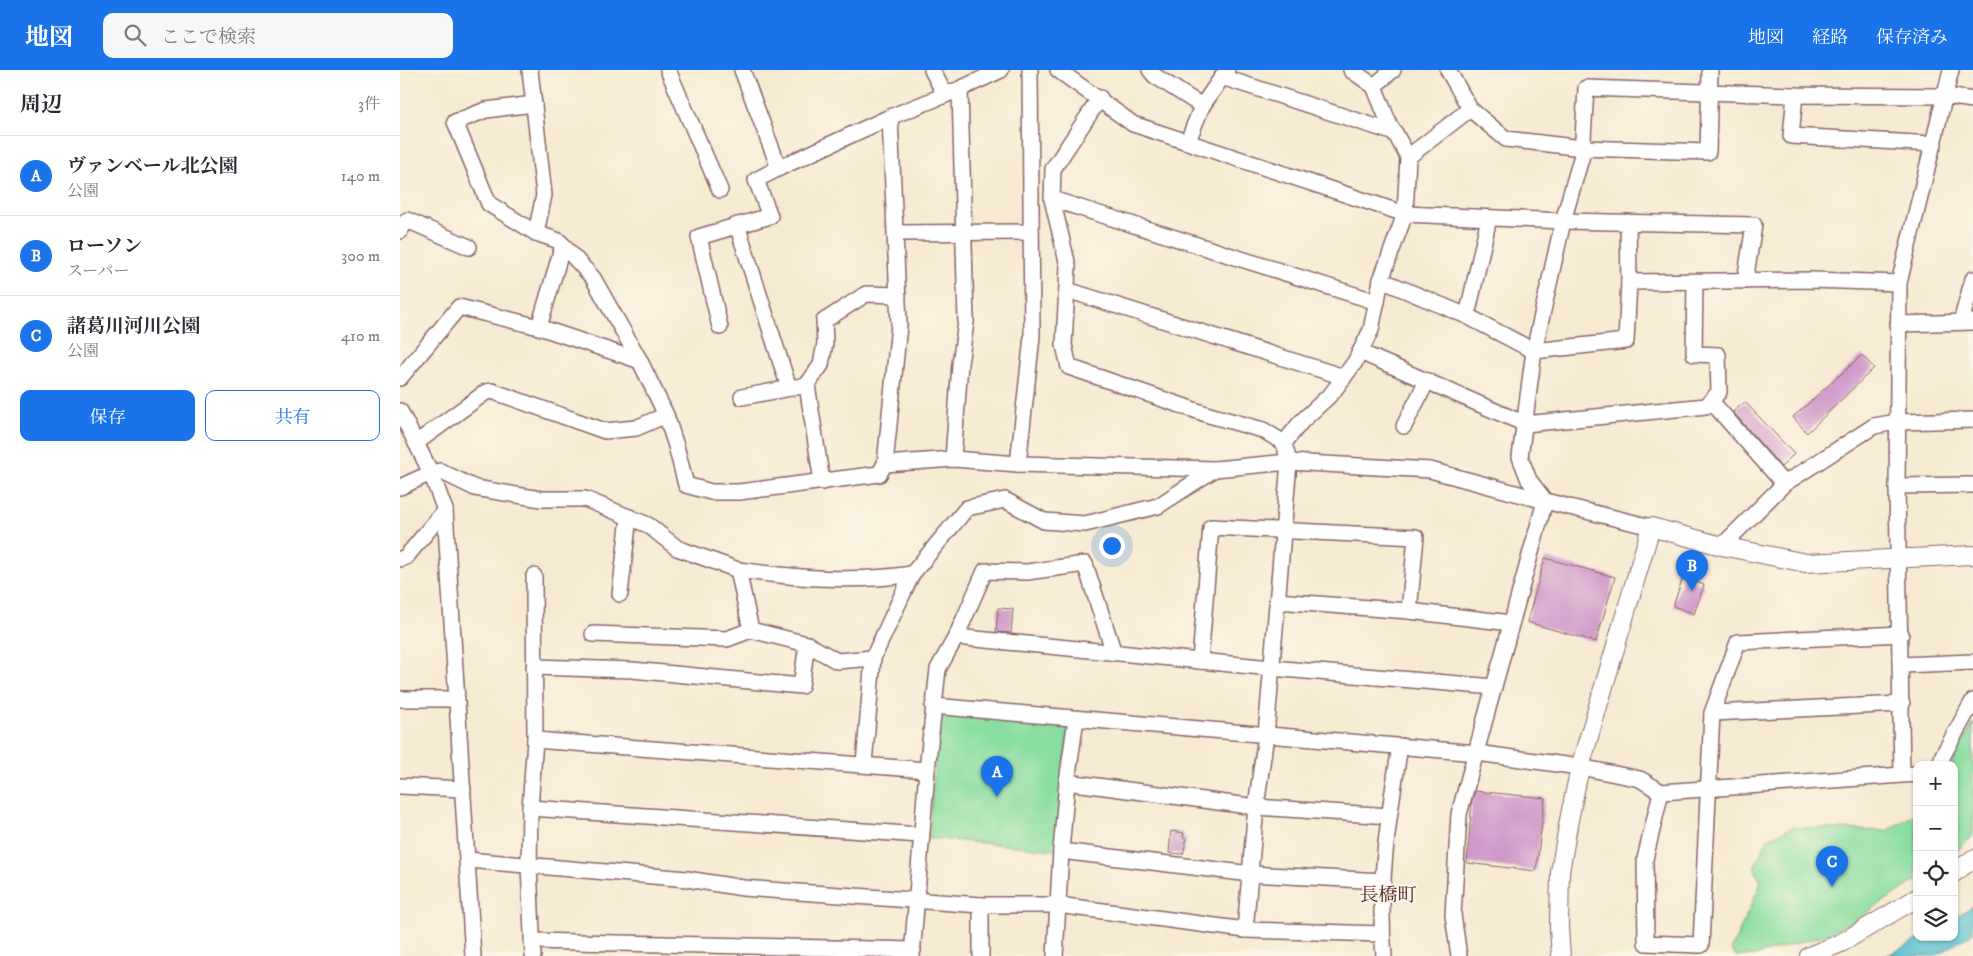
<!DOCTYPE html>
<html lang="ja">
<meta charset="utf-8">
<style>
body{margin:0;font-family:"IM FELL DW Pica","Noto Serif JP",serif;background:#f7f7f7;color:#2b2b33}
.controls{position:absolute;right:15px;bottom:15px;display:grid;overflow:hidden;border-radius:10px;box-shadow:0 1px 4px #0004}
.controls button{width:45px;height:45px;display:grid;place-items:center;padding:0;border:0;border-bottom:1px solid #e1e1e2;background:#fff;color:#2b2b33;font:25px sans-serif}
.you{position:absolute;left:711px;top:475px;width:18px;height:18px;margin:-12px;border:4px solid #fff;border-radius:50%;background:#1a73e8;box-shadow:0 0 0 8px #1a73e833}
.badge{display:grid;place-items:center;width:32px;height:32px;border-radius:50%;background:#1a73e8;color:#fff;font-size:16px;font-weight:700}
.pin{position:absolute;translate:-50% -41px;filter:drop-shadow(0 1px 2px #0008)}
.pin::after{content:'';position:absolute;top:26px;width:18px;height:15px;background:inherit;clip-path:polygon(0 0,100% 0,50% 100%)}
.list{margin:0;padding:0;list-style:none}
h2{display:flex;justify-content:space-between;align-items:center;height:65px;margin:0;padding:0 20px;font-size:21px}
h2 small{font-size:16px;font-weight:400;color:#7c7c81}
.list li{display:grid;grid-template-columns:32px 1fr auto;gap:15px;align-items:center;box-sizing:border-box;height:80px;padding:0 20px;border-top:1px solid #e1e1e2}
.list b{display:block;font-size:19px;white-space:nowrap}
.list p{margin:0;font-size:16px;white-space:nowrap;color:#7c7c81}
.list em{font-size:16px;font-style:normal;color:#7c7c81}
.actions{display:flex;gap:10px;padding:15px 20px}
.actions a{flex:1;padding:11px 0;border:1px solid #1a73e8;border-radius:10px;text-align:center;font-size:18px;color:#1a73e8}
.actions .main{background:#1a73e8;color:#fff}
.icon{flex:none;width:28px;height:28px;fill:none;stroke:currentColor;stroke-width:2;stroke-linecap:round;stroke-linejoin:round}
.map{position:relative;flex:none;width:1573px;height:886px;overflow:hidden}
header{display:flex;align-items:center;gap:30px;box-sizing:border-box;height:70px;padding:0 25px;background:#1a73e8;color:#fff}
header strong{font-size:24px}
nav{display:flex;gap:28px;margin-inline-start:auto;font-size:18px}
.search{width:350px;height:45px;background:#f7f7f7;display:flex;align-items:center;gap:12px;box-sizing:border-box;padding:0 18px;border-radius:10px;color:#7c7c81;font-size:19px}
main{display:flex}
aside{flex:1;background:#fff}
.map>svg:first-child{display:block}
.green{fill:#88dda0;stroke:#697e66}
.water{fill:#54bfcf;stroke:#4f6f7d}
.building{fill:#cf98c9}
.lines{fill:none;stroke-linecap:round;stroke-linejoin:round}
.minor-casing{stroke:#876665;stroke-width:18}
.tertiary-casing{stroke:#876665;stroke-width:20}
.minor{stroke:#fff;stroke-width:15}
.tertiary{stroke:#fff;stroke-width:18}
.labels{text-anchor:middle;stroke-width:4;stroke-linejoin:round;paint-order:stroke}
.neighbourhood-label{font-size:19px;fill:#4a1f2b;stroke:#fcf5e5}
</style>
<header>
<strong>地図</strong>
<div class="search"><svg class="icon" aria-label="search" viewBox="0 0 24 24"><circle cx="10" cy="10" r="6"/><path d="M15 15l6 6"/></svg>ここで検索</div>
<nav><a>地図</a><a>経路</a><a>保存済み</a></nav>
</header>
<main>
<aside>
<h2>周辺<small>3件</small></h2>
<ul class="list">
<li><span class="badge">A</span><div><b>ヴァンベール北公園</b><p>公園</p></div><em>140 m</em></li>
<li><span class="badge">B</span><div><b>ローソン</b><p>スーパー</p></div><em>300 m</em></li>
<li><span class="badge">C</span><div><b>諸葛川河川公園</b><p>公園</p></div><em>410 m</em></li>
</ul>
<div class="actions"><a class="main">保存</a><a>共有</a></div>
</aside>
<div class="map">
<svg width="1573" height="886" viewBox="0 0 1573 886">
<rect width="100%" height="100%" fill="#fcf5e5"/>
<filter id="ink" filterUnits="userSpaceOnUse"><feTurbulence type="fractalNoise" baseFrequency=".02" numOctaves="2"/><feDisplacementMap in="SourceGraphic" scale="10" xChannelSelector="R" yChannelSelector="G"/><feConvolveMatrix kernelMatrix="1 2 1 2 8 2 1 2 1" color-interpolation-filters="sRGB"/></filter>
<filter id="wash" filterUnits="userSpaceOnUse"><feTurbulence type="fractalNoise" baseFrequency=".0096" numOctaves="4" result="noise"/><feDisplacementMap in="SourceGraphic" scale="20" xChannelSelector="R" yChannelSelector="G"/><feGaussianBlur stdDeviation="1.12" result="paint"/><feColorMatrix in="noise" values="0 0 0 0 0 0 0 0 0 0 0 0 0 0 0 0 0 1.4 0 .05"/><feComposite in="paint" operator="in"/></filter>
<g filter="url(#wash)">
<rect width="100%" height="100%" fill="#f7ead2"/>
<g class="green">
<path d="M 544,643 L 664,651 L 668,657 L 657,780 L 529,768 L 538,651 Z"/>
<path d="M 1573,653 L 1573,766 L 1554,783 L 1554,695 L 1551,695 Z"/>
<path d="M 1517,743 L 1517,810 L 1452,852 L 1427,864 L 1354,886 L 1336,886 L 1331,880 L 1361,813 L 1354,797 L 1368,769 L 1392,757 L 1486,761 Z"/>
</g>
<path class="water" d="M 1573,836 L 1573,863 L 1536,886 L 1486,886 L 1523,867 L 1554,867 L 1554,848 Z"/>
<g id="blocks">
<g class="building">
<path d="M 1462,285 L 1474,298 L 1407,363 L 1393,347 Z"/>
<path d="M 1345,332 L 1394,384 L 1381,397 L 1333,342 Z"/>
<path d="M 1145,488 L 1215,507 L 1196,572 L 1127,552 Z"/>
<path d="M 1283,507 L 1304,515 L 1294,544 L 1273,536 Z"/>
<path d="M 598,538 L 613,539 L 611,563 L 596,562 Z"/>
<path d="M 1075,721 L 1145,728 L 1136,801 L 1067,793 L 1072,731 Z"/>
<path d="M 771,761 L 784,763 L 783,767 L 787,768 L 783,784 L 769,783 Z"/>
</g>
</g>
</g>
<g filter="url(#ink)">
<use href="#blocks" fill-opacity="0" stroke="#876665" stroke-width="1"/>
<g class="lines">
<defs>
<g id="minor">
<path d="M 130,0 L 144,125 L 136,163 L 159,171 L 193,208 L 240,291 L 266,345 L 276,376 L 286,415 L 311,422 L 339,422 L 479,404 L 485,394 L 499,255 L 490,47"/>
<path d="M 268,0 L 320,120"/>
<path d="M 342,0 L 379,98 L 490,47 L 560,19 L 601,0"/>
<path d="M 532,0 L 545,25"/>
<path d="M 658,0 L 733,54 L 1005,144 L 1163,151 L 1354,155 L 1345,211"/>
<path d="M 750,0 L 755,6 L 802,36 L 788,71"/>
<path d="M 951,0 L 974,16"/>
<path d="M 1048,0 L 1070,39 L 1106,69 L 1182,78 L 1308,82 L 1310,0"/>
<path d="M 822,7 L 995,63"/>
<path d="M 1395,25 L 1391,66 L 1534,74"/>
<path d="M 700,28 L 653,99 L 652,129 L 668,196 L 664,275 L 669,297 L 809,345 L 863,360 L 884,373 L 889,392 L 866,665 L 856,737 L 845,860"/>
<path d="M 134,34 L 86,40 L 55,52 L 89,134 L 136,163"/>
<path d="M 802,36 L 827,0"/>
<path d="M 1008,87 L 1070,39"/>
<path d="M 652,129 L 977,232"/>
<path d="M 1228,152 L 1229,212"/>
<path d="M 337,155 L 389,318"/>
<path d="M 0,161 L 7,150 L 69,177"/>
<path d="M 496,163 L 631,162"/>
<path d="M 981,210 L 1067,246 L 1134,281 L 1226,271 L 1229,212 L 1412,210 L 1499,213"/>
<path d="M 667,220 L 944,307"/>
<path d="M 1067,246 L 1089,148"/>
<path d="M 1561,252 L 1573,209"/>
<path d="M 1498,254 L 1573,252"/>
<path d="M 139,257 L 163,175"/>
<path d="M 320,257 L 299,167 L 370,146 L 356,110 L 379,98"/>
<path d="M 960,282 L 1125,354 L 1306,336 L 1319,322 L 1318,285 L 1294,284 L 1295,212"/>
<path d="M 0,308 L 59,237 L 139,257 L 240,291"/>
<path d="M 407,315 L 421,295 L 425,273 L 424,251 L 466,224 L 498,225"/>
<path d="M 342,327 L 407,315 L 422,412"/>
<path d="M 1311,331 L 1384,414"/>
<path d="M 0,341 L 31,403 L 40,401 L 75,418 L 141,429 L 185,429 L 248,455 L 277,478 L 338,500 L 351,560 L 407,574 L 437,591 L 473,588 L 512,504 L 567,438 L 605,430 L 644,451 L 685,454 L 758,436 L 815,399 L 889,392 L 1030,400 L 1145,431 L 1251,457"/>
<path d="M 1004,356 L 1027,311"/>
<path d="M 16,373 L 86,322 L 92,321 L 205,361 L 236,358 L 266,345"/>
<path d="M 884,373 L 901,352 L 932,323 L 955,292 L 971,260 L 981,210 L 1005,144 L 1008,87 L 995,63 L 990,56 L 974,16 L 993,0"/>
<path d="M 553,389 L 560,294 L 566,252 L 560,19"/>
<path d="M 485,394 L 553,389 L 618,394 L 815,399"/>
<path d="M 618,394 L 632,267 L 630,0"/>
<path d="M 1497,416 L 1573,415"/>
<path d="M 0,417 L 31,403 L 45,440 L 73,886"/>
<path d="M 1322,476 L 1384,414 L 1474,356 L 1497,352 L 1573,350"/>
<path d="M 0,489 L 6,487 L 45,440"/>
<path d="M 338,500 C 396,508 454,513 512,504"/>
<path d="M 220,524 L 229,447"/>
<path d="M 877,531 L 1009,541 L 1111,553"/>
<path d="M 193,564 L 327,569 L 351,560"/>
<path d="M 556,567 L 871,598 L 1094,617"/>
<path d="M 800,591 L 811,457 L 1016,467 L 1009,541"/>
<path d="M 1501,595 L 1573,592"/>
<path d="M 134,597 L 232,600 L 401,616 L 407,574"/>
<path d="M 0,629 L 56,629"/>
<path d="M 533,636 L 1077,683 L 1180,697 L 1240,709 L 1261,722 L 1517,704"/>
<path d="M 1312,643 L 1502,634"/>
<path d="M 135,670 L 527,700"/>
<path d="M 464,694 L 473,588"/>
<path d="M 1540,695 L 1543,685 L 1573,631"/>
<path d="M 1502,704 L 1497,416 L 1499,213 L 1551,0"/>
<path d="M 667,712 L 856,737 L 989,746"/>
<path d="M 0,716 L 63,719"/>
<path d="M 1261,722 L 1245,789 L 1246,873 L 1301,875 L 1312,643 L 1338,572 L 1501,564"/>
<path d="M 130,738 L 521,765"/>
<path d="M 661,781 L 851,804 L 983,811"/>
<path d="M 68,790 L 287,809 L 343,818 L 581,835 L 658,835 L 845,860 L 982,864"/>
<path d="M 132,871 L 513,880"/>
<path d="M 133,886 L 129,795 L 130,738 L 135,670 L 134,506"/>
<path d="M 512,886 L 527,700 L 538,599 L 556,567 L 585,501 L 627,502 L 685,494 L 714,583"/>
<path d="M 581,886 L 581,835"/>
<path d="M 655,886 L 661,781 L 667,712 L 676,649"/>
<path d="M 984,886 C 977,816 989,745 1000,676"/>
<path d="M 1059,886 L 1053,845 L 1059,744 L 1145,431 L 1129,410 L 1120,387 L 1134,281 L 1163,151 L 1182,85 L 1186,18 L 1395,25 L 1546,26 L 1573,30"/>
</g>
<g id="tertiary">
<path d="M 1554,803 L 1573,789"/>
<path d="M 1161,886 L 1159,858 L 1160,802 L 1169,750 L 1180,697 L 1251,457 L 1322,476 L 1406,493 L 1573,485"/>
<path d="M 1409,886 L 1441,873 L 1517,828"/>
</g>
</defs>
<use href="#minor" class="minor-casing"/>
<use href="#tertiary" class="tertiary-casing"/>
<use href="#minor" class="minor"/>
<use href="#tertiary" class="tertiary"/>
</g>
</g>
<g class="labels">
<g class="neighbourhood-label">
<text x="988" y="831">長橋町</text>
</g>
</g>
</svg>
<div class="controls">
<button>+</button>
<button>−</button>
<button><svg class="icon" aria-label="locate" viewBox="0 0 24 24"><circle cx="12" cy="12" r="6"/><path d="M12 2v4M12 18v4M2 12h4M18 12h4"/></svg></button>
<button><svg class="icon" aria-label="layers" viewBox="0 0 24 24"><path d="M12 4l9 5-9 5-9-5zM3 14l9 5 9-5"/></svg></button>
</div>
<div class="you"></div>
<div class="pin badge" style="left:597px;top:727px">A</div>
<div class="pin badge" style="left:1292px;top:521px">B</div>
<div class="pin badge" style="left:1432px;top:817px">C</div>
</div>
</main>
